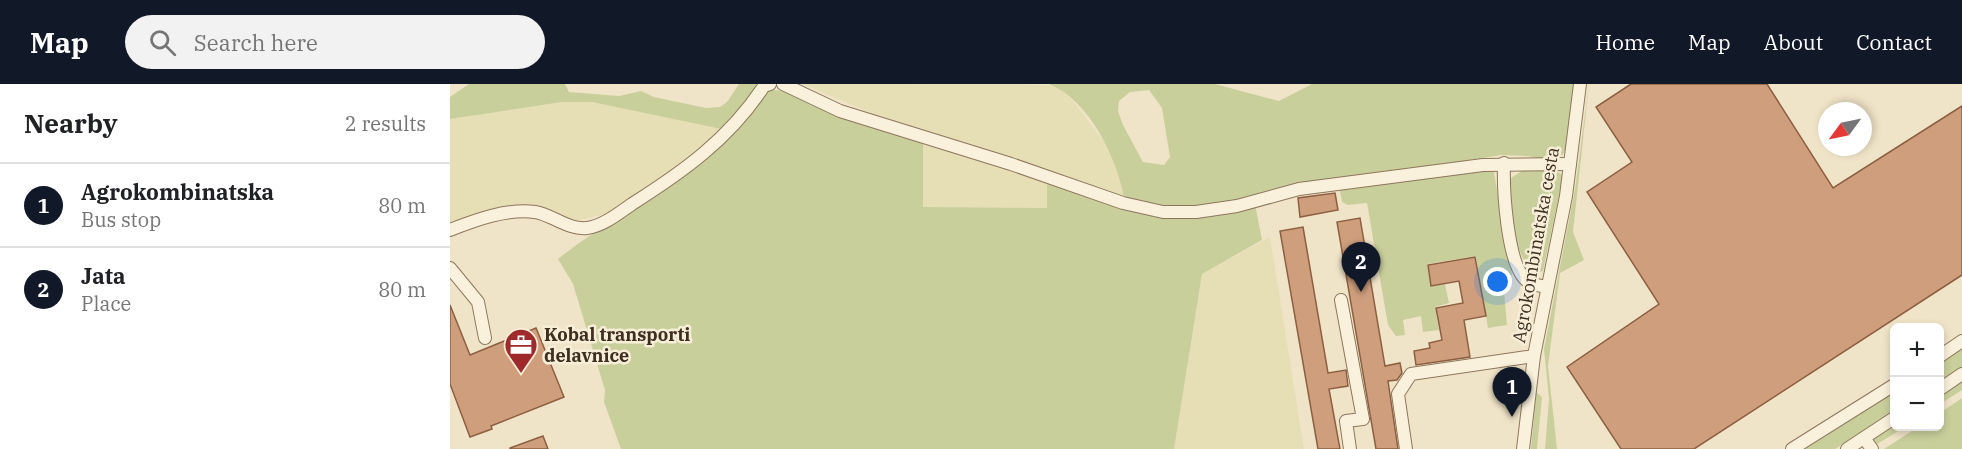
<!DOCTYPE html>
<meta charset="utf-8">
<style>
body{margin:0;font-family:"IBM Plex Serif",serif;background:#f2f2f2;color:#202124}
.controls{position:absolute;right:18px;bottom:18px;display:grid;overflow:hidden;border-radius:9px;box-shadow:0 3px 9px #0003}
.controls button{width:54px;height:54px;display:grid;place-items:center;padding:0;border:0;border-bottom:2px solid #e0e0e0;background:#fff;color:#202124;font:30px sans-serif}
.compass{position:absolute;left:1368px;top:18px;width:54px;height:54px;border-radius:50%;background:#fff;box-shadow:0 3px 9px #0003;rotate:237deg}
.you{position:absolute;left:1048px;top:198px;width:21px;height:21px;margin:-15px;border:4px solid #fff;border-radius:50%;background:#1a73e8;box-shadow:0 0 0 9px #1a73e833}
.badge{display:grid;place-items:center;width:39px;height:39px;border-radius:50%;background:#111827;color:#fff;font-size:20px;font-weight:700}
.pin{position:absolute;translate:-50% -50px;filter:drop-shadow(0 2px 3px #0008)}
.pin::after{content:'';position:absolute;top:32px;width:21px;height:18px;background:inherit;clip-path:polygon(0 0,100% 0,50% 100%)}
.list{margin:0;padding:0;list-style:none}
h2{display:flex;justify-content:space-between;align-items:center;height:78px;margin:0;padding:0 24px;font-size:26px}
h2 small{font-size:20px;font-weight:400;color:#757577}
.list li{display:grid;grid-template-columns:39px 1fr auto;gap:18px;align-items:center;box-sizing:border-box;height:84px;padding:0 24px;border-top:2px solid #e0e0e0}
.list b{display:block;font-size:22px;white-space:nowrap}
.list p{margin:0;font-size:20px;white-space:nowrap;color:#757577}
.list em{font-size:20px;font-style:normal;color:#757577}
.icon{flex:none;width:33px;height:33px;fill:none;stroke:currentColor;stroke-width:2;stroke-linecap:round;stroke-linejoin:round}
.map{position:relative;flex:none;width:1512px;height:365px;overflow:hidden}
header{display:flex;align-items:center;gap:36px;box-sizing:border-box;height:84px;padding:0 30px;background:#111827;color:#fff}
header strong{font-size:28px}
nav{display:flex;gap:33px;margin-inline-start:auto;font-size:21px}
.search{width:420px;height:54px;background:#f2f2f2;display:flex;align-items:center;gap:15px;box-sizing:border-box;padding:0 21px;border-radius:33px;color:#757577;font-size:22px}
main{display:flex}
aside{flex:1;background:#fff}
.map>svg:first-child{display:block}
.farmland{fill:#e6deb5}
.green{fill:#c9cf9b;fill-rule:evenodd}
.building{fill:#cf9f7d;stroke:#8d5f41;stroke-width:1.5}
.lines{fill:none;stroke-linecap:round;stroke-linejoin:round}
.minor-casing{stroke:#8d765c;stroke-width:14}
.minor{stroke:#faf1dc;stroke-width:12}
.labels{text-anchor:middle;stroke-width:5;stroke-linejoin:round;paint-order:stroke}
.street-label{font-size:18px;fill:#3d2e20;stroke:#f7eed8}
.poi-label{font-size:18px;font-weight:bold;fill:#3d2e20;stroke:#f7eed8;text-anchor:start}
</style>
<header>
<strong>Map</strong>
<div class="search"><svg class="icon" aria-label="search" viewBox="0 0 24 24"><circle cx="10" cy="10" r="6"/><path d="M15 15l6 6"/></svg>Search here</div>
<nav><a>Home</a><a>Map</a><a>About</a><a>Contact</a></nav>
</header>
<main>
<aside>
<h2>Nearby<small>2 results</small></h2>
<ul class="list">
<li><span class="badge">1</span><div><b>Agrokombinatska</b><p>Bus stop</p></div><em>80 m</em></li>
<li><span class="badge">2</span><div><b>Jata</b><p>Place</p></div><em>80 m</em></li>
</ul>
</aside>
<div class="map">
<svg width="1512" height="365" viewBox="0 0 1512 365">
<rect width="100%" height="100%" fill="#f0e4c8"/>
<g class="farmland">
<path d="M 353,0 L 601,1 L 611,5 L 623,17 L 659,64 L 667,83 L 674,114 L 588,83 L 423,30 Z"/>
<path d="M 112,18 L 142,18 L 276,46 L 229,83 L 157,130 L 124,137 L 89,123 L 0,140 L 0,35 Z"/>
<path d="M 473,58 L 597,97 L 598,124 L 473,123 Z"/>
<path d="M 820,153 L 854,365 L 724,365 L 752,190 Z"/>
</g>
<g class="green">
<path d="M 19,0 L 115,0 L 119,8 L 169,12 L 191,7 L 204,13 L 256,24 L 270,23 L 277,18 L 289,0 L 306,0 L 306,3 L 276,46 L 142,18 L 112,18 L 0,35 L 0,13 Z"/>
<path d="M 599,0 L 765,0 L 829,17 L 862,0 L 1124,0 L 1116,65 L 1112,71 L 1098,76 L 1077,72 L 1051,71 L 913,93 L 873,96 L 846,100 L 775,121 L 725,126 L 674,114 C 667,74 639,16 599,0 ZM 699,6 L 712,24 L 720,73 L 714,81 L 693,78 L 673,41 L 668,27 L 669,17 L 680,8 Z"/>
<path d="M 1139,0 L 1123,148 L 1134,176 L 1110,189 L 1098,282 L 1107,365 L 1095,365 L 1099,315 L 1094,265 L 1125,105 Z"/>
<path d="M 322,6 L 337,7 L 473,58 L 473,123 L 597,124 L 597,97 L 681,127 L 805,120 L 812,156 L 752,190 L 724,365 L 171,365 L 154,318 L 155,306 L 123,200 L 108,175 C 156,136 214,111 261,70 C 282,52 299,29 316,8 Z"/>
<path d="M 1043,83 L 1062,191 L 1053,196 L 1057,241 L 1038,244 L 1026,172 L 977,180 L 981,202 L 995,200 L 999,219 L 985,223 L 989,246 L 973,248 L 971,232 L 953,236 L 955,251 L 946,252 L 938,241 L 917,119 L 898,121 L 892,118 L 890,107 L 893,103 Z"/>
<path d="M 1075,85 L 1104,85 L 1113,92 L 1093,187 L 1083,190 C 1066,172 1053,117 1061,94 Z"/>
<path d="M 1512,262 L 1512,283 L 1490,297 L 1490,277 Z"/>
<path d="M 1512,298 L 1512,306 L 1490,320 L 1490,313 Z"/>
<path d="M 1444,305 L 1444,327 L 1385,365 L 1351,365 Z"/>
<path d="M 1086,308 L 1092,313 L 1087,365 L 1081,365 Z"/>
<path d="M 1512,314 L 1512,365 L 1434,365 L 1468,343 L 1490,342 L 1490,329 Z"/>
<path d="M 1444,342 L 1455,343 L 1424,362 L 1421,357 Z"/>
</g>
<g class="building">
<path d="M 1181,0 L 1317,0 L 1383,104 L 1512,22 L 1512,191 L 1244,365 L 1171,365 L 1117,283 L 1209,220 L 1137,108 L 1182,78 L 1146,23 Z"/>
<path d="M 885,109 L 888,126 L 850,133 L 848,114 Z"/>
<path d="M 910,134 L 935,282 L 950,279 L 952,289 L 947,296 L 938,297 L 948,365 L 926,365 L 887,138 Z"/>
<path d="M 853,143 L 878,289 L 896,286 L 898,302 L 879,305 L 890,365 L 868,365 L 830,147 Z"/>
<path d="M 1025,173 L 1036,232 L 1014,236 L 1020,273 L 966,281 L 964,267 L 980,264 L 979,259 L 992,256 L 986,224 L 1013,219 L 1009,197 L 981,202 L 978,181 Z"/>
<path d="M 0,221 L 20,271 L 86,244 L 114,313 L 41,342 L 42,345 L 20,353 L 0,300 Z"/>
<path d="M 93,352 L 98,365 L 60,365 L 60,364 Z"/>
</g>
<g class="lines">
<defs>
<g id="minor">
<path d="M 333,0 L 390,27 L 561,80 L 673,119 L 713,128 L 746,128 L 787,122 L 849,105 L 1033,81 L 1120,80"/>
<path d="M 1054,79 C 1053,105 1057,175 1074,194 C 1080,201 1088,201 1096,203"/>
<path d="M 0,146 C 25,136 58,124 85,128 C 103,131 118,146 137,144 C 153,142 169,129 182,120 C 234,87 279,55 314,2 L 320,0"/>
<path d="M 0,184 L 28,218 L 35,254"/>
<path d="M 891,216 L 913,335 L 896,337 L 900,365"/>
<path d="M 1490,272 L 1512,257"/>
<path d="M 1490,305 L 1512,290"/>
<path d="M 1414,354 L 1422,365"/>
<path d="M 956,365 L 948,310 L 961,290 L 1084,272"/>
<path d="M 1073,365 L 1084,272 L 1116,112 L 1130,0"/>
<path d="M 1342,365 L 1444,301"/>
<path d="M 1397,365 L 1444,334"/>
</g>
</defs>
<use href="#minor" class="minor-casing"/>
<use href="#minor" class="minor"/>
</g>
<defs>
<symbol id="office-pin" viewBox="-11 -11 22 30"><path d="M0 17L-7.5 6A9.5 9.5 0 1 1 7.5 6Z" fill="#9e2a2b" stroke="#f7eed8"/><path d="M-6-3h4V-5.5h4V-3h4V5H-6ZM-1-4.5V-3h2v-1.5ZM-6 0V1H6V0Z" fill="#fff"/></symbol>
</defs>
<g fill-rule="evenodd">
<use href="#office-pin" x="52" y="242" width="38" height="52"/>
</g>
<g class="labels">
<g class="street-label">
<text transform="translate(1086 161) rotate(-80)" y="6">Agrokombinatska cesta</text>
</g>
<g class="poi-label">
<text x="94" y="257">Kobal transporti<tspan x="94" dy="21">delavnice</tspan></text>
</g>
</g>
</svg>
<div class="controls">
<button>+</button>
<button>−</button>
</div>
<svg class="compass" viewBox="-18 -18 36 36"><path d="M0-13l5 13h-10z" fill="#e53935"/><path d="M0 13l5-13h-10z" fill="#757577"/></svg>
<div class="you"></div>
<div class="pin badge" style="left:1062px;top:333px">1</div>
<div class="pin badge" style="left:911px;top:208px">2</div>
</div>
</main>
